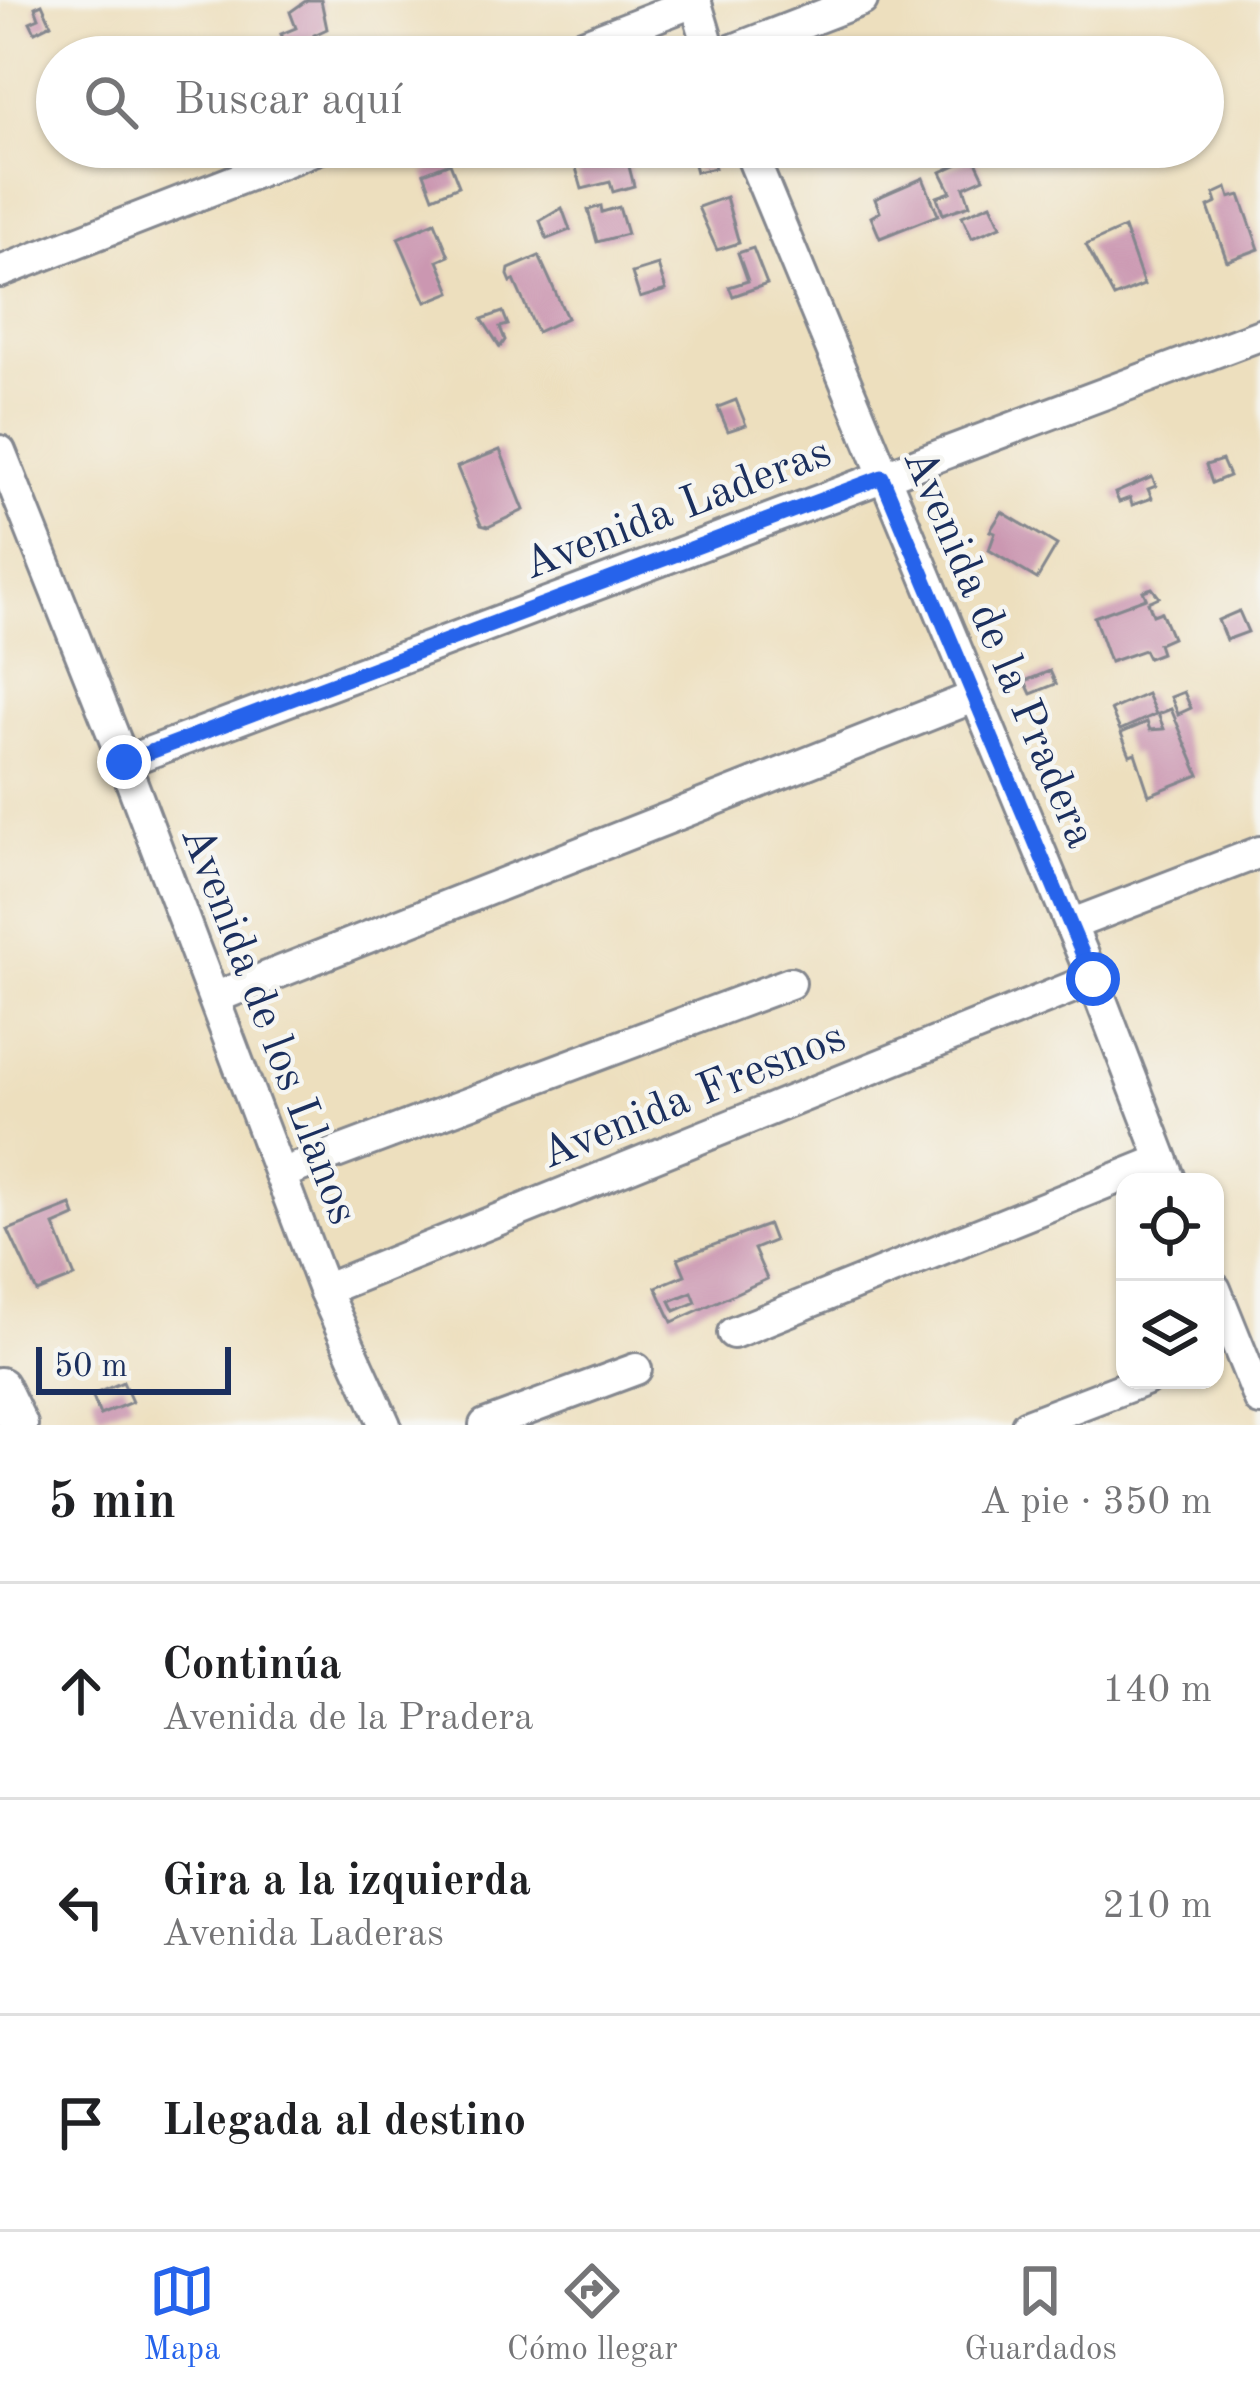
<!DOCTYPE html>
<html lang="es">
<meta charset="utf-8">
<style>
body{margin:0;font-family:"Old Standard TT",serif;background:#f6f6f6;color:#202124}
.controls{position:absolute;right:36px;bottom:36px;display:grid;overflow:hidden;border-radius:24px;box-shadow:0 3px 9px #0004}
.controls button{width:108px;height:108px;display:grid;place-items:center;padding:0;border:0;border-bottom:3px solid #e0e0e0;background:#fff;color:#202124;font:60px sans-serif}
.scale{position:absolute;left:36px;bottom:30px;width:195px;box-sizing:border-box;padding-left:12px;border:6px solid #1b2f5e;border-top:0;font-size:33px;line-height:42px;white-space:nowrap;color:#1b2f5e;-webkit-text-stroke:9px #f6f6f2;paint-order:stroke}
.stop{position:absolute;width:36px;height:36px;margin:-27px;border:9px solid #2563eb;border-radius:50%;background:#fff}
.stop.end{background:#2563eb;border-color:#fff;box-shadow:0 3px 12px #0008}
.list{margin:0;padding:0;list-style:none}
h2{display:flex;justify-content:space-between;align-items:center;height:156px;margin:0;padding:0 48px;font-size:51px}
h2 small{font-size:39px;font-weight:400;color:#757577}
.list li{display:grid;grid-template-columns:78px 1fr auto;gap:36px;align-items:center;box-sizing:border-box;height:216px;padding:0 48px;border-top:3px solid #e0e0e0}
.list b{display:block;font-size:45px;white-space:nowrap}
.list p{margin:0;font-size:39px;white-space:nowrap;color:#757577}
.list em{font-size:39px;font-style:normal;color:#757577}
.icon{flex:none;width:66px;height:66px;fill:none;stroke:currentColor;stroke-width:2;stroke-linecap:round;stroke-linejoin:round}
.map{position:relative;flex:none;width:1260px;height:1425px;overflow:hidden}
.search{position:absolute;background:#fff;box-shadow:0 3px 9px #0004;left:36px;right:36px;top:36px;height:132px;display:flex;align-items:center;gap:30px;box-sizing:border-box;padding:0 42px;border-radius:66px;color:#757577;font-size:45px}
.sheet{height:804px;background:#fff}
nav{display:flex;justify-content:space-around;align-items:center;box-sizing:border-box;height:168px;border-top:3px solid #e0e0e0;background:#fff;font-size:33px;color:#757577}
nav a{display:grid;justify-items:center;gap:6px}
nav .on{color:#2563eb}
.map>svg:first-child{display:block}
.building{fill:#cb97b1;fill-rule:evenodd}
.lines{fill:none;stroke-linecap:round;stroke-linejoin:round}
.minor-casing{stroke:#84878e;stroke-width:36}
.tertiary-casing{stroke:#84878e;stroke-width:42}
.minor{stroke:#fff;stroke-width:30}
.tertiary{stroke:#fff;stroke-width:36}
.route{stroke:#2563eb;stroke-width:15}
.labels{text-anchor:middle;stroke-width:9;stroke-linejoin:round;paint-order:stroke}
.street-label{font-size:45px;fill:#1b2f5e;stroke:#f6f6f2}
</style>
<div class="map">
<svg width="1260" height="1425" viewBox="0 0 1260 1425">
<rect width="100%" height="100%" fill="#f6f6f2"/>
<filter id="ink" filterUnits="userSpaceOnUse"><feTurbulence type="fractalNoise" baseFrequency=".00833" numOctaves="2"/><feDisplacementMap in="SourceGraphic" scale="24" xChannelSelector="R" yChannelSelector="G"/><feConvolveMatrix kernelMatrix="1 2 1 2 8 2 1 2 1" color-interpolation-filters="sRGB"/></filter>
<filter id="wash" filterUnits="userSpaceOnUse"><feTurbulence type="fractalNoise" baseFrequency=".004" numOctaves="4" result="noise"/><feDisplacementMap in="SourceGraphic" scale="48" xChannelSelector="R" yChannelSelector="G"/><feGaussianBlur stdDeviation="2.7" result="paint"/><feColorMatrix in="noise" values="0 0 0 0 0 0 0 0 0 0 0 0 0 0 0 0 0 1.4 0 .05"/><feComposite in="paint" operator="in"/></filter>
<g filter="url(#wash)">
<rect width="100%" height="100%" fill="#eddfbe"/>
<g id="blocks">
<g class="building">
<path d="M 307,0 L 321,0 L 327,29 L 314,35 L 315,38 L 288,49 L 281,34 L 296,28 L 290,12 Z"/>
<path d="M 42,4 L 51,24 L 35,32 L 30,22 L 39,18 L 35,7 Z"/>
<path d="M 570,147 L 624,147 L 634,186 L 613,192 L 610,182 L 582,189 Z"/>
<path d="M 711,152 L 715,168 L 696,172 L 692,157 Z"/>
<path d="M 974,157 L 984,178 L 964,187 L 970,205 L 943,214 L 937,197 L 951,192 L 941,172 Z"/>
<path d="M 450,163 L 459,186 L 433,197 L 424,173 Z"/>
<path d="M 923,178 L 938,215 L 880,238 L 871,217 L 880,212 L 875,199 Z"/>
<path d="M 1227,188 L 1230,198 L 1240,195 L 1259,249 L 1227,261 L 1208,207 L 1217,203 L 1214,194 Z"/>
<path d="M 726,197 L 739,243 L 717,250 L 698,207 Z"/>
<path d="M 991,204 L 1001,226 L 972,238 L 962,216 Z"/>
<path d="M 601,206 L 602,212 L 619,207 L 627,234 L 597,242 L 588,210 Z"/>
<path d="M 562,208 L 570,230 L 547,239 L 540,221 Z"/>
<path d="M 435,222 L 449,256 L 438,261 L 451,292 L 426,302 L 398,238 Z"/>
<path d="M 1124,228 L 1144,285 L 1114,297 L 1086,245 Z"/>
<path d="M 753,248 L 767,284 L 733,296 L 729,287 L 748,281 L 738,253 Z"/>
<path d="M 539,256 L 567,318 L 537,332 L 514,280 L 511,282 L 508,275 L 509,269 Z"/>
<path d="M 658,265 L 666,290 L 640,298 L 632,273 Z"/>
<path d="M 503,312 L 508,325 L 500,327 L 505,340 L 500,347 L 482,319 Z"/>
<path d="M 736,400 L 746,425 L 728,431 L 718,407 Z"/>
<path d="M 500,450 L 524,510 L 488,527 L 481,525 L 457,467 Z"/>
<path d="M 1222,460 L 1229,476 L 1212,483 L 1206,465 Z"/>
<path d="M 1152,477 L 1156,486 L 1148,489 L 1152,498 L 1132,505 L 1130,498 L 1119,502 L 1115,493 Z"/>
<path d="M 1002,512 L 1057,545 L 1037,579 L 989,550 L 995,533 L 990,531 Z"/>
<path d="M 1152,588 L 1159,597 L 1148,602 L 1153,615 L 1161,612 L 1172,638 L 1158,644 L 1161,653 L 1148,658 L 1144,650 L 1110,662 L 1094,617 L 1146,598 L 1143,591 Z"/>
<path d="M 1239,611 L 1248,632 L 1226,640 L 1218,620 Z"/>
<path d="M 1050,671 L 1056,684 L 1031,694 L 1025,681 Z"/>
<path d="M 1184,692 L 1191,708 L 1178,714 L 1171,697 Z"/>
<path d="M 1147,694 L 1156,714 L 1120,730 L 1111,710 Z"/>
<path d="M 1171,709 L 1199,775 L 1149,795 L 1135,753 L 1130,755 L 1121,733 L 1147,722 L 1150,730 L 1164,729 L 1158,714 Z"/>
<path d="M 71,1205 L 75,1216 L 54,1225 L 75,1277 L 37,1292 L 8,1230 Z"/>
<path d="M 768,1225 L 774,1241 L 754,1249 L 767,1279 L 672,1322 L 656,1287 L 685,1275 L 678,1258 ZM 692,1292 L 696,1302 L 675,1311 L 670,1301 Z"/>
<path d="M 123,1382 L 132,1402 L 100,1415 L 92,1395 Z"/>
</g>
</g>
</g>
<g filter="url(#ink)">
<use href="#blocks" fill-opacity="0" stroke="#84878e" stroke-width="3"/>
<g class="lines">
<defs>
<g id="minor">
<path d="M 695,0 L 712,57"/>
<path d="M 552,57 L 696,1"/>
<path d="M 715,57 L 862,0"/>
<path d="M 748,147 L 1093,979 L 1171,1182"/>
<path d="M 0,272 L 321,147"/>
<path d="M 0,451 L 124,762 L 324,1290 L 385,1425"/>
<path d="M 124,762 L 1260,335"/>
<path d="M 1070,925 L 1260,852"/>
<path d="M 214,998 L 974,697"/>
<path d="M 280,1174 L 790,983"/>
<path d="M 1215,1289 L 1260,1400"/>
<path d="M 324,1290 L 1093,979"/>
<path d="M 733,1333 L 1162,1160"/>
<path d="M 485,1425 L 636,1369"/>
<path d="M 1027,1425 L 1145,1380"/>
</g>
<path id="tertiary" d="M 0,1386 L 19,1425"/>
</defs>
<use href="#minor" class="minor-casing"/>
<use href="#tertiary" class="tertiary-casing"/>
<use href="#minor" class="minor"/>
<use href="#tertiary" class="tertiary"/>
</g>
</g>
<g class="lines" filter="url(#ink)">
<path class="route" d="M 124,762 L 882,477 L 1093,979"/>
</g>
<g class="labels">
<g class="street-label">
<text transform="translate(676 506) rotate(-21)" y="16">Avenida Laderas</text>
<text transform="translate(1002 647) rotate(67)" y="16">Avenida de la Pradera</text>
<text transform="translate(272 1024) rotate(69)" y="16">Avenida de los Llanos</text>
<text transform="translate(692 1093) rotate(-22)" y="16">Avenida Fresnos</text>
</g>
</g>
</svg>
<div class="controls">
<button><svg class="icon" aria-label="locate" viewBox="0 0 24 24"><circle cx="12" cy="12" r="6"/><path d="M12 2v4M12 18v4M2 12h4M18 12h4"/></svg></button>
<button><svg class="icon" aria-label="layers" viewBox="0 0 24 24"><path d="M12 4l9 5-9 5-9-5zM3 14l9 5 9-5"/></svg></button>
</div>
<div class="scale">50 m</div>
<div class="stop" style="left:1093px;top:979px"></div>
<div class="stop end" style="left:124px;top:762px"></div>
<div class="search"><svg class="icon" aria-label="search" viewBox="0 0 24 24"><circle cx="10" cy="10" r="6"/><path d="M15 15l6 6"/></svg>Buscar aquí</div>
</div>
<section class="sheet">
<h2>5 min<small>A pie · 350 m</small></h2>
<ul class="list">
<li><svg class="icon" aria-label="ahead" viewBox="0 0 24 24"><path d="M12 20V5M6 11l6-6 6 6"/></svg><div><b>Continúa</b><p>Avenida de la Pradera</p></div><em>140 m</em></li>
<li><svg class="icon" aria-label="left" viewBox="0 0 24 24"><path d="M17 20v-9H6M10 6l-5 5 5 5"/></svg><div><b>Gira a la izquierda</b><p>Avenida Laderas</p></div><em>210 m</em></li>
<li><svg class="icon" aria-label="arrive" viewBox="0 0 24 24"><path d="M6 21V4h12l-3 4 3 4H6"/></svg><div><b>Llegada al destino</b></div></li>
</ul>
</section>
<nav>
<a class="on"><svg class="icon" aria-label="map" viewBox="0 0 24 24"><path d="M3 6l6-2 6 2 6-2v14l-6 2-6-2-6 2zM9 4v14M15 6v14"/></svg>Mapa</a>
<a><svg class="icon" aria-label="directions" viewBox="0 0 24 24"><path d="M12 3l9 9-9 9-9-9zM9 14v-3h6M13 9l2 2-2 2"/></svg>Cómo llegar</a>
<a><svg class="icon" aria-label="saved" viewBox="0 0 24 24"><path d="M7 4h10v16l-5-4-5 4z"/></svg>Guardados</a>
</nav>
